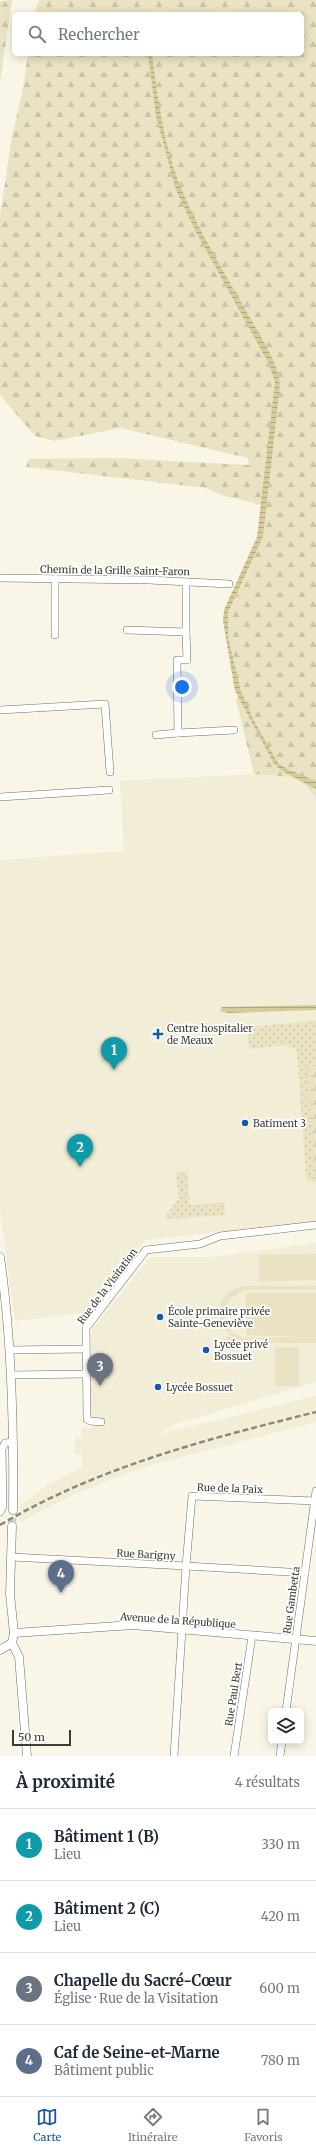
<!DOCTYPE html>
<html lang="fr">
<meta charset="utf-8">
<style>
body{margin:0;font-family:Merriweather,serif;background:#f6f6f7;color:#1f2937}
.controls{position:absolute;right:12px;bottom:12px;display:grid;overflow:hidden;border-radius:6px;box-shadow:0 2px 10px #0003}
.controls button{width:36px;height:36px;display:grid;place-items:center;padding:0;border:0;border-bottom:1px solid #e0e1e3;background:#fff;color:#1f2937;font:20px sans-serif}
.scale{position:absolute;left:12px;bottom:10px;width:59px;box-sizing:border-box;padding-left:4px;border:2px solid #3c3b35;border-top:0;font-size:11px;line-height:14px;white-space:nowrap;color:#3c3b35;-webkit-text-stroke:3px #fff;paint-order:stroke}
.you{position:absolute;left:182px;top:687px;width:14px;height:14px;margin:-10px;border:3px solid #fff;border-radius:50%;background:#1a73e8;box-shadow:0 0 0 6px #1a73e833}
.badge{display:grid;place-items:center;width:26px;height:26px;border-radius:50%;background:#1859a9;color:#fff;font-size:13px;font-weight:700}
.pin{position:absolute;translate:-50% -33px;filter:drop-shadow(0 1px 2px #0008)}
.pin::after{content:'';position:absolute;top:21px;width:14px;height:12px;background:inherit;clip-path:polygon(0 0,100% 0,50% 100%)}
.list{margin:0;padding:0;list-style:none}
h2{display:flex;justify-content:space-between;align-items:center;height:52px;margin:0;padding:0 16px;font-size:17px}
h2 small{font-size:13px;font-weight:400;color:#747a83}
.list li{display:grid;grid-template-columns:26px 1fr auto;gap:12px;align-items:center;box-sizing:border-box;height:72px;padding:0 16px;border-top:1px solid #e0e1e3}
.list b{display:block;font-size:15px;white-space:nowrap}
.list p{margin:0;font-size:13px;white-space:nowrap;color:#747a83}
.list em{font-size:13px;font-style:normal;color:#747a83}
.icon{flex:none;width:22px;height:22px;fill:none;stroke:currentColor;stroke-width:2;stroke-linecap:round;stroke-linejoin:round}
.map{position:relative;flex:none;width:316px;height:1756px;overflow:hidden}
.search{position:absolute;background:#fff;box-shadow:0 2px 10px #0003;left:12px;right:12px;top:12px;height:44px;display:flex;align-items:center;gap:10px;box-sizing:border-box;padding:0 14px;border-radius:6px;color:#747a83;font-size:15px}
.sheet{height:340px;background:#fff}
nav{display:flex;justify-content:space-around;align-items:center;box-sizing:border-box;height:56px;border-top:1px solid #e0e1e3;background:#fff;font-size:11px;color:#747a83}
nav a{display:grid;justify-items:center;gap:2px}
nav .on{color:#1859a9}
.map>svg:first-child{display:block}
.built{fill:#f1edd6}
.grass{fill:url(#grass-dots)}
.forest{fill:url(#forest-firs)}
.wetland{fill:url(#wetland-marsh)}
.park{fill:#e9e3c3}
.water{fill:url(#water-rules)}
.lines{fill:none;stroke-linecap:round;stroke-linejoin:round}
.tertiary-tunnel{stroke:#d3d1c3;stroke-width:8;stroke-dasharray:8 4;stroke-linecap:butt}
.minor-casing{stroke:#706e60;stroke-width:8}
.tertiary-casing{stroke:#706e60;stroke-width:9}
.minor{stroke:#fff;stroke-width:7}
.tertiary{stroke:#fff;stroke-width:8}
.rail{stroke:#8a887e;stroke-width:2.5;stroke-dasharray:6 3;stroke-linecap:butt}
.poi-dot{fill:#1859a9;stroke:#fff;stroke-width:1.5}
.labels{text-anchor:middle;stroke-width:3.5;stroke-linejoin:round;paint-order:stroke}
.street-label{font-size:10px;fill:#3c3b35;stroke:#fff}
.poi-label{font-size:10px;fill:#3c3b35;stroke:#fff;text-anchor:start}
</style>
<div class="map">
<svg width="316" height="1756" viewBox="0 0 316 1756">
<defs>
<pattern id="grass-dots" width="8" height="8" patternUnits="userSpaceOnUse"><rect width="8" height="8" fill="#e9e3c3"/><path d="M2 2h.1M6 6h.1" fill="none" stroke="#c9c4a8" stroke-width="1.8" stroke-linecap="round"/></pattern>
<pattern id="forest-firs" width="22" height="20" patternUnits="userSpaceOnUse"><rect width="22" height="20" fill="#e9e3c3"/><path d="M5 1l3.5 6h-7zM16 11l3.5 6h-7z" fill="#c9c4a8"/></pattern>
<pattern id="wetland-marsh" width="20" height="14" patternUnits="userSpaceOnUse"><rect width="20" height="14" fill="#e9e3c3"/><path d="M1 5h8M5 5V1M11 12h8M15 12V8" fill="none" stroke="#c9c4a8"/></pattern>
<pattern id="water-rules" width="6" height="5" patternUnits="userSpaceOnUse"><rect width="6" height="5" fill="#d5cc99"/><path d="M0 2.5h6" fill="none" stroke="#aea77e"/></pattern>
</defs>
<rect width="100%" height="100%" fill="#f9f6e7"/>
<g class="built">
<path d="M 254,774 L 291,777 L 306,784 L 316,799 L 316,1221 L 146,1240 L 82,1313 L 15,1321 L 0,1209 L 0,860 L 124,851 L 120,781 Z"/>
<path d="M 316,1243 L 316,1382 L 176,1424 L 155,1435 L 316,1396 L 316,1422 L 155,1464 L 121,1476 L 77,1493 L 20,1522 L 20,1506 L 47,1485 L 82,1467 L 82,1455 L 75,1454 L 75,1438 L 82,1438 L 82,1428 L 95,1427 L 94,1418 L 90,1415 L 91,1331 L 150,1257 L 211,1257 Z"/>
</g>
<g class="grass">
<path d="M 316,1021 L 316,1183 L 315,1183 L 308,1180 L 306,1175 L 297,1054 L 295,1049 L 286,1045 L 249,1049 L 247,1027 Z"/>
<path d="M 187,1171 L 190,1205 L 224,1202 L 225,1215 L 166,1219 L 165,1216 L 179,1199 L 176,1172 Z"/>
</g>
<g class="forest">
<path d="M 12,0 L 0,82 L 0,1 Z"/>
<path d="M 39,0 L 316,0 L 316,799 L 306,785 L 291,777 L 254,774 L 236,700 L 241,691 L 228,637 L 228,614 L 263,537 L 266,506 L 224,496 L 206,488 L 26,467 L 29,459 L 115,458 L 249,465 L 248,458 L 120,428 L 55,441 L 35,436 L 0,395 L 0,216 L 12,136 L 22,94 L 28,54 L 302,54 L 302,14 L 34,14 Z"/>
</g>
<path class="wetland" d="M 316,1066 L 316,1172 L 314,1172 L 307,1067 Z"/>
<g class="park">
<path d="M 316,1254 L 316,1280 L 259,1281 L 259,1255 Z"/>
<path d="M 245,1286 L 316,1286 L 316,1290 L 247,1290 C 232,1295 227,1301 224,1315 L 231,1332 L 243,1338 L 305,1337 L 246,1335 L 246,1293 L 316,1293 L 316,1343 L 226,1343 L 226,1337 L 232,1337 C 218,1325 213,1302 232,1290 C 235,1288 241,1287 245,1286 Z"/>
<rect x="275" y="1347" width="24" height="39"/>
</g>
<g class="water">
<path d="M 148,54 L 152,54 C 158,99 164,148 182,190 C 200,234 226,275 249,316 C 259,334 272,353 278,373 C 281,383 279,393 278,403 L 263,537 L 228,613 L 228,637 L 241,691 L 254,721 L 278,763 L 287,769 L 316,781 L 316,789 L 282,771 L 274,764 L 235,691 L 223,621 L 224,610 L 257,537 L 275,382 L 269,364 L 196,232 L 176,190 L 156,116 Z"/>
<path d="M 316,1005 L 316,1010 L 228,1013 L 220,1011 L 222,1007 Z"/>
</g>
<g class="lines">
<path class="tertiary-tunnel" d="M 12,1526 L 13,1510"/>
<defs>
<g id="minor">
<path d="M 0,578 L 149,580 L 229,584"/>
<path d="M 127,630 L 186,632 L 186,582"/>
<path d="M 186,632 L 187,660 L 177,660 L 178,733 L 234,730"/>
<path d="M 55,635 L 55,579"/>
<path d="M 0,710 L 105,704 L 110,772"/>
<path d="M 156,735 L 178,733"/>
<path d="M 0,797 L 109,790"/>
<path d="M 10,1350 L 85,1349"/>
<path d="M 11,1375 L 85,1374"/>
<path d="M 101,1422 L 90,1421 L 87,1419 L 86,1328 L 146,1250 L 200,1244 L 220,1236 L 316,1225"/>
<path d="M 0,1512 L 3,1507 L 2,1449 L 5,1443 L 13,1442"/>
<path d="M 11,1557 L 186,1566 L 174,1756"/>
<path d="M 305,1573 L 186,1566 L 192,1496 L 315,1501"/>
<path d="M 286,1711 L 316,1491"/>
<path d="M 234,1756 L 252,1636"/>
<path d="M 280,1756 L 282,1741"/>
</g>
<g id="tertiary">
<path d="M 0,1257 C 12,1340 14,1425 13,1510"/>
<path d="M 12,1526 L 10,1594 L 14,1633 L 12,1643 L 19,1657 L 27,1756"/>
<path d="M 14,1633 L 133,1625 L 316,1641"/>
<path d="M 0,1650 L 12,1643"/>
</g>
</defs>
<use href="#minor" class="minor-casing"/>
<use href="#tertiary" class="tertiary-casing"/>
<use href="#minor" class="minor"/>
<use href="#tertiary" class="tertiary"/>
<path class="rail" d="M 0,1525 C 98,1467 207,1439 316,1412"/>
</g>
<g class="poi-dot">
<path d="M156 1028h4v4h4v4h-4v4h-4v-4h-4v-4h4z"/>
<circle cx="245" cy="1123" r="4"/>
<circle cx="160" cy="1317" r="4"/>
<circle cx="206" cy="1350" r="4"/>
<circle cx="158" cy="1387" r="4"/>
</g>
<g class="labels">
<g class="street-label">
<text transform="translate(115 570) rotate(1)" y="4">Chemin de la Grille Saint-Faron</text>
<text transform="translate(107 1286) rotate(-53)" y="4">Rue de la Visitation</text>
<text transform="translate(230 1488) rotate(2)" y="4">Rue de la Paix</text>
<text transform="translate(146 1554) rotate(3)" y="4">Rue Barigny</text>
<text transform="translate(291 1600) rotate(-82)" y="4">Rue Gambetta</text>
<text transform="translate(178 1620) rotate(4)" y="4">Avenue de la République</text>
<text transform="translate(233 1694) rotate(-81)" y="4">Rue Paul Bert</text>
</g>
<g class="poi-label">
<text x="167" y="1032">Centre hospitalier<tspan x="167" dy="12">de Meaux</tspan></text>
<text x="253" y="1127">Batiment 3</text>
<text x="168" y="1315">École primaire privée<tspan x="168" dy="12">Sainte-Geneviève</tspan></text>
<text x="214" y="1348">Lycée privé<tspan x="214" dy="12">Bossuet</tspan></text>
<text x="166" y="1391">Lycée Bossuet</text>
</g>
</g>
</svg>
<div class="controls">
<button><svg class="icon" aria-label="layers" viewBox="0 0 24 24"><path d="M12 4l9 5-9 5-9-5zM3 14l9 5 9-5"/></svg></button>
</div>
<div class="scale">50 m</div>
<div class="you"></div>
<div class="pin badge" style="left:114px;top:1070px;background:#0f9aa8">1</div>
<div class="pin badge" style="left:80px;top:1167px;background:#0f9aa8">2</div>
<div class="pin badge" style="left:100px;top:1386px;background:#6b7280">3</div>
<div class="pin badge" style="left:61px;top:1593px;background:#5c6f8a">4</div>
<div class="search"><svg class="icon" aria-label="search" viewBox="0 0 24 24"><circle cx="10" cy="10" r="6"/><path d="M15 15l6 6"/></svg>Rechercher</div>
</div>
<section class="sheet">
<h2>À proximité<small>4 résultats</small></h2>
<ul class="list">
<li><span class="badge" style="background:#0f9aa8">1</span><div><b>Bâtiment 1 (B)</b><p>Lieu</p></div><em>330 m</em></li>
<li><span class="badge" style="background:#0f9aa8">2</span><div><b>Bâtiment 2 (C)</b><p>Lieu</p></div><em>420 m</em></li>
<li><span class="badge" style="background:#6b7280">3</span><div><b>Chapelle du Sacré-Cœur</b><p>Église · Rue de la Visitation</p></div><em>600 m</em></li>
<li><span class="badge" style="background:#5c6f8a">4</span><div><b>Caf de Seine-et-Marne</b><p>Bâtiment public</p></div><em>780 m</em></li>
</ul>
</section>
<nav>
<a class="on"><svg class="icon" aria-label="map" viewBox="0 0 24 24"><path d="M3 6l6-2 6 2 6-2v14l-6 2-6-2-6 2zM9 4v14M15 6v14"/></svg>Carte</a>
<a><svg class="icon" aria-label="directions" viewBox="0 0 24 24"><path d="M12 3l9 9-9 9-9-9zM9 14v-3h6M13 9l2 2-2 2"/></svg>Itinéraire</a>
<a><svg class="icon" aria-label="saved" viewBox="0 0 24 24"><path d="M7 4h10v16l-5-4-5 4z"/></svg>Favoris</a>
</nav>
